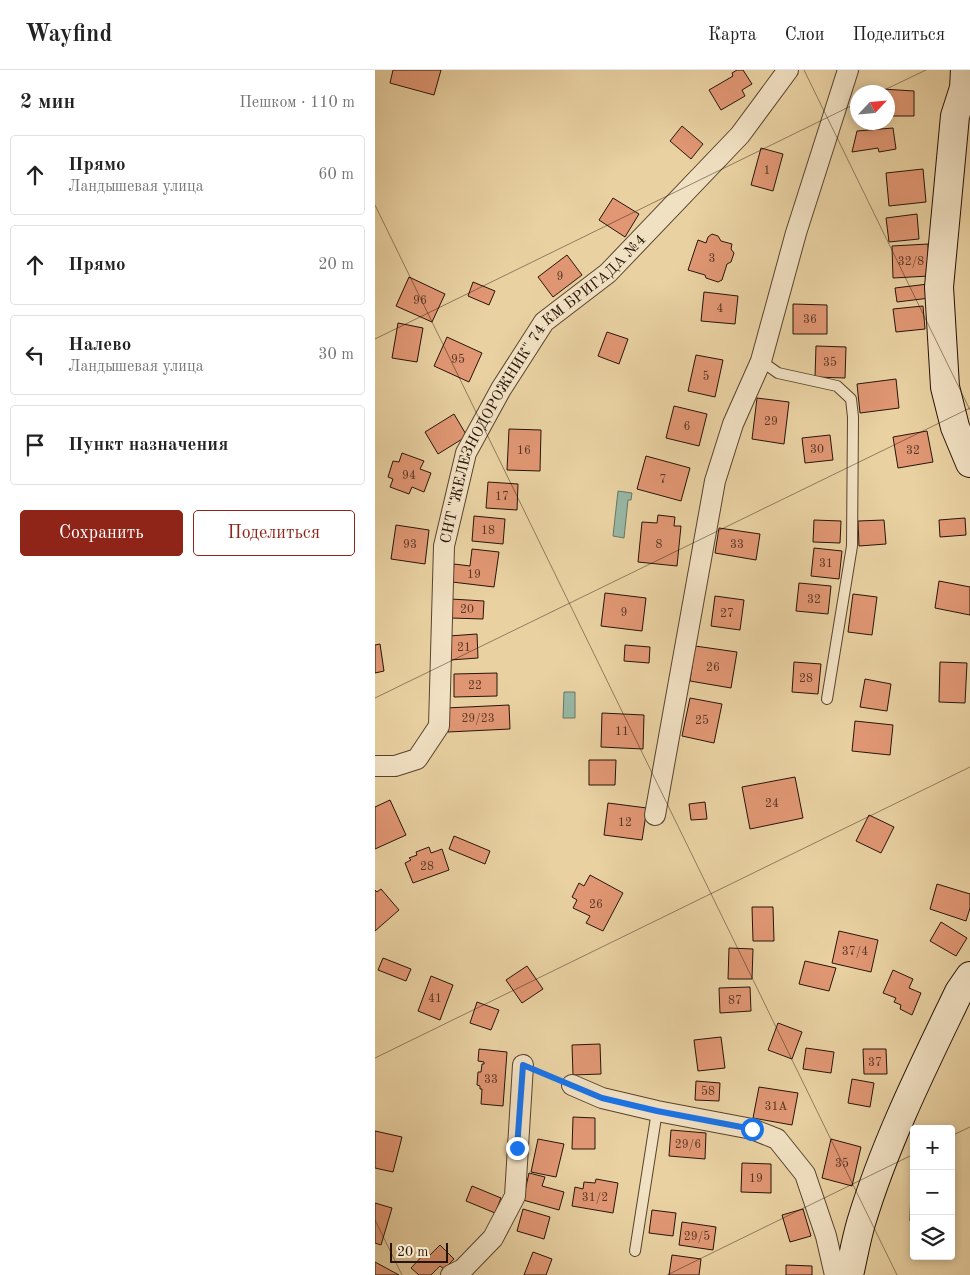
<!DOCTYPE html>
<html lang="ru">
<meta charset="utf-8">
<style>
body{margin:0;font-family:"Old Standard TT",serif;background:#f6f6f6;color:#222}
.controls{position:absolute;right:15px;bottom:15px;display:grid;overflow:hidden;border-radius:5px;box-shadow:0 2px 8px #0003}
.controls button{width:45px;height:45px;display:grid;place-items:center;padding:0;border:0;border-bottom:1px solid #e0e0e0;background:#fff;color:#222;font:25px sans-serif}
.compass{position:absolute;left:475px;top:15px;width:45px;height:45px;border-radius:50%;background:#fff;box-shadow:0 2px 8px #0003;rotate:64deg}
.scale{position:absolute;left:15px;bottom:12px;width:58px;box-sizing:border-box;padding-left:5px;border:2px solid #271408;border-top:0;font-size:14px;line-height:18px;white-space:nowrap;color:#271408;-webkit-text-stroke:4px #f1e1c3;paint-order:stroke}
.stop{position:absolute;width:15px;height:15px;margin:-11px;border:4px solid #1a73e8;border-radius:50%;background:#fff}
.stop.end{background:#1a73e8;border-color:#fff;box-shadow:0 1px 5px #0008}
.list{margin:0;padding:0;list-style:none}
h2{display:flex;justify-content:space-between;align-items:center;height:65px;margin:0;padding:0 20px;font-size:21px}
h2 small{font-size:16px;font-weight:400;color:#767676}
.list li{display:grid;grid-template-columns:32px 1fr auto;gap:15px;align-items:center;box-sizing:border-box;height:80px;margin:0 10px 10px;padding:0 10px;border:1px solid #e0e0e0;border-radius:5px}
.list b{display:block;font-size:19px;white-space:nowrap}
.list p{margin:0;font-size:16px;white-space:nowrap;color:#767676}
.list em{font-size:16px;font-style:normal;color:#767676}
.actions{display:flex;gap:10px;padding:15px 20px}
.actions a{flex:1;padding:11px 0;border:1px solid #8f2418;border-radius:5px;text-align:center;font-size:18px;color:#8f2418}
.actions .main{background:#8f2418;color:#fff}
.icon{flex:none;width:28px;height:28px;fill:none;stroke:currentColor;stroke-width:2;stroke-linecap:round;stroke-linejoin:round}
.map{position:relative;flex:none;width:595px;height:1205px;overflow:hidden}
header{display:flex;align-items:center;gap:30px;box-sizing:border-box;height:70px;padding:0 25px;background:#fff;border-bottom:1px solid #e0e0e0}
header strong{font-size:24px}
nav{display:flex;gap:28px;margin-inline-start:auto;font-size:18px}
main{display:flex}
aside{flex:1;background:#fff}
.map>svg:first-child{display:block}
.water{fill:#97b7a4;stroke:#6a7666}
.building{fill:#e19774;stroke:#271408}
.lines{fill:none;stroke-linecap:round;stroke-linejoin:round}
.lane-casing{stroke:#58432e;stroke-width:12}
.street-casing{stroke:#58432e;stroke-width:22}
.secondary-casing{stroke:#271408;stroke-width:30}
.path{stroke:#271408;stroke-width:3;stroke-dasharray:1 2.5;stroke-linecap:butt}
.lane{stroke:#f1e1c3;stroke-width:10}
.street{stroke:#f1e1c3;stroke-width:20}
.secondary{stroke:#f1e1c3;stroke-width:28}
.route{stroke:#1a73e8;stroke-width:6}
.ticks{fill:none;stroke:#271408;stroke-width:1;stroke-opacity:0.45}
.labels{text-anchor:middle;stroke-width:4;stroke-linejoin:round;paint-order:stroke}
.number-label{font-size:12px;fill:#563523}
.street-label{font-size:15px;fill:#271408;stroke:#f1e1c3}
</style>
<header>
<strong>Wayfind</strong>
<nav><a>Карта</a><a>Слои</a><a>Поделиться</a></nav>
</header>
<main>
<aside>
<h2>2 мин<small>Пешком · 110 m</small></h2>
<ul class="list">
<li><svg class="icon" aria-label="ahead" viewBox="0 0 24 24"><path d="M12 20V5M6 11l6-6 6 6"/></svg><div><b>Прямо</b><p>Ландышевая улица</p></div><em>60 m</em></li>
<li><svg class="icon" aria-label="ahead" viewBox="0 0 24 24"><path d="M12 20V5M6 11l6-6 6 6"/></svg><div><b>Прямо</b></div><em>20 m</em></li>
<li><svg class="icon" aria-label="left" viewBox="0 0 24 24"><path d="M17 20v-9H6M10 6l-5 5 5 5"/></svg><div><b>Налево</b><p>Ландышевая улица</p></div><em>30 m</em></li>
<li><svg class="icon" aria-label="arrive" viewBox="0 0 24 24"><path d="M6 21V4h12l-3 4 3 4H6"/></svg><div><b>Пункт назначения</b></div></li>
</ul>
<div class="actions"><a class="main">Сохранить</a><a>Поделиться</a></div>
</aside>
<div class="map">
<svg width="595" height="1205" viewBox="0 0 595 1205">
<rect width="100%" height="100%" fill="#e9d1a2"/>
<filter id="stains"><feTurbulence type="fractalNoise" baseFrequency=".004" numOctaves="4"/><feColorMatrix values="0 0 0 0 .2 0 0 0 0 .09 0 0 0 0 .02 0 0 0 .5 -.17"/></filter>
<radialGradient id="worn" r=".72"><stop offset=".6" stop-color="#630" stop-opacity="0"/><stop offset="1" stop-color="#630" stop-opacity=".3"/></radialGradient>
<g class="water">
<path d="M 243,421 L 257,423 L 256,430 L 253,430 L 249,468 L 238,466 Z"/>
<path d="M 189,622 L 200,622 L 200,648 L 188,648 Z"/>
</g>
<g class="building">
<path d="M 18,0 L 66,0 L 59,25 L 15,13 Z"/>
<path d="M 362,0 L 368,0 L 377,14 L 367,20 L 370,26 L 346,40 L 334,20 L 358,6 L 357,3 Z"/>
<path d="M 507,19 L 539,21 L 539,46 L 512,46 L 512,22 L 507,22 Z"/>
<path d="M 307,56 L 328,74 L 316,89 L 295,71 Z"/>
<path d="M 518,58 L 521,79 L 504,82 L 503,78 L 477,82 L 482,61 Z"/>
<path d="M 386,78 L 408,84 L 398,121 L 376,115 Z"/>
<path d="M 548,99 L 551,132 L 514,136 L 511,103 Z"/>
<path d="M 238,128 L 264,144 L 250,167 L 224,150 Z"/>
<path d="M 542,144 L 544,169 L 514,172 L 511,148 Z"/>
<path d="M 337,164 L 343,166 L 346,171 L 357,174 L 356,179 L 359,183 L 356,192 L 352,194 L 347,210 L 343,212 L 331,208 L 330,205 L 313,200 L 323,170 L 331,173 L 333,167 Z"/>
<path d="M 553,174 L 554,206 L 518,208 L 517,176 Z"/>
<path d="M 192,185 L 207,205 L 178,227 L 163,207 Z"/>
<path d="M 34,207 L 70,224 L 57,252 L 21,236 Z"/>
<path d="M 98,212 L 120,221 L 114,235 L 93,226 Z"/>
<path d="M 553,214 L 555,228 L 522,232 L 520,218 Z"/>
<path d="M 329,222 L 363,226 L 360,254 L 326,251 Z"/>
<path d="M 418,234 L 452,235 L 452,264 L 418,264 Z"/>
<path d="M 548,236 L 550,259 L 521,262 L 518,239 Z"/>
<path d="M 23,253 L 48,258 L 42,292 L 17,288 Z"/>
<path d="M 232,262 L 253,269 L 244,294 L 223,286 Z"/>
<path d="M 72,267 L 107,283 L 94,312 L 59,296 Z"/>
<path d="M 441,276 L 471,277 L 470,308 L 440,307 Z"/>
<path d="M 321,285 L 348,290 L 340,327 L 313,321 Z"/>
<path d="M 521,309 L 524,338 L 485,343 L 482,314 Z"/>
<path d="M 382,328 L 414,332 L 409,374 L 377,369 Z"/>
<path d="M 299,336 L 332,344 L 324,376 L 291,368 Z"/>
<path d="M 79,344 L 92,366 L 63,384 L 50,362 Z"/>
<path d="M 134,359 L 166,360 L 165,401 L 132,400 Z"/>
<path d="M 552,361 L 558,392 L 523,398 L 518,367 Z"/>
<path d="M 455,365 L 458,390 L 430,393 L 427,368 Z"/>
<path d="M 27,383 L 49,391 L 45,399 L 56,403 L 49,422 L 37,417 L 34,424 L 15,417 L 18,409 L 13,407 L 18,391 L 24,392 Z"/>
<path d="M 271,386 L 315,398 L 306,431 L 262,419 Z"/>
<path d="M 113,412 L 143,414 L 142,440 L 111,438 Z"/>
<path d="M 283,445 L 300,447 L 299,456 L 306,456 L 302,496 L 263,492 L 267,452 L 282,453 Z"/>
<path d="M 99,446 L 130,449 L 128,474 L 97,471 Z"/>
<path d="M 590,448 L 591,465 L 565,467 L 564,450 Z"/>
<path d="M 439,450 L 466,451 L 465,473 L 438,472 Z"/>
<path d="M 509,450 L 511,474 L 484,476 L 483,451 Z"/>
<path d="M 21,455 L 54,460 L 50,494 L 16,489 Z"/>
<path d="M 344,458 L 385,464 L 381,490 L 340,483 Z"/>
<path d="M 439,478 L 467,481 L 464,509 L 436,506 Z"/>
<path d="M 97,479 L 124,482 L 119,517 L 77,512 L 79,494 L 95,496 Z"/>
<path d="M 564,511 L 595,517 L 595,545 L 560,538 Z"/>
<path d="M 424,513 L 456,516 L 453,544 L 421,541 Z"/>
<path d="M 230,523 L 271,528 L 267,561 L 226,556 Z"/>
<path d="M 478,524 L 502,527 L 497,565 L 473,562 Z"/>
<path d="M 340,526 L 369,530 L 365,560 L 336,556 Z"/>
<path d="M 76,529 L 109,531 L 108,549 L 76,548 Z"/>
<path d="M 102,564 L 103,588 L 75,590 L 74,566 Z"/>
<path d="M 5,574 L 9,601 L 0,603 L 0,575 Z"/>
<path d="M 250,575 L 275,577 L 274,593 L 249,591 Z"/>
<path d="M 320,576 L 362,582 L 356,618 L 315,611 Z"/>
<path d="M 419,592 L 446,594 L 443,624 L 417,622 Z"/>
<path d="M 565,592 L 592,593 L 590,633 L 564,632 Z"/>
<path d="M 122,603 L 122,626 L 79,627 L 79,604 Z"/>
<path d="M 490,609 L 516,614 L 512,641 L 485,637 Z"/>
<path d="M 315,628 L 347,634 L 339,673 L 307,666 Z"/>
<path d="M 134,635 L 135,659 L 73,662 L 71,638 Z"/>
<path d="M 227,643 L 269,645 L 268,679 L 226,677 Z"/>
<path d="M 480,651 L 518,655 L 515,685 L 477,681 Z"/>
<path d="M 214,690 L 241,690 L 240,715 L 214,715 Z"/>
<path d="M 420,707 L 428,748 L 375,759 L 367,717 Z"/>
<path d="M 15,730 L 31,765 L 0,779 L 0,737 Z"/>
<path d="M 330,732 L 332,749 L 316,750 L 314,734 Z"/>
<path d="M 233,733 L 272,738 L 267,770 L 229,765 Z"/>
<path d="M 494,745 L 519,757 L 506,783 L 481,771 Z"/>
<path d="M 79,766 L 115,781 L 110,794 L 74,779 Z"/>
<path d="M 54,777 L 56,783 L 67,779 L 74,800 L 38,813 L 30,793 L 36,790 L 34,788 L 42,785 L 41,782 Z"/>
<path d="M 215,805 L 248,823 L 228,861 L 211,853 L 215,846 L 198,838 L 202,830 L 197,827 L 204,813 L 209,816 Z"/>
<path d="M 562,814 L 595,824 L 595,838 L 591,851 L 555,839 Z"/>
<path d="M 6,819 L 24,840 L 0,861 L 0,820 L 2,822 Z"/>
<path d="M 377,837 L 398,837 L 399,871 L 378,871 Z"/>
<path d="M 566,852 L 592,868 L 581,886 L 555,871 Z"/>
<path d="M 464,861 L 503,870 L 496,902 L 457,893 Z"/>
<path d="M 354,878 L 378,879 L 377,909 L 353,909 Z"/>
<path d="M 8,888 L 36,899 L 31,911 L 3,900 Z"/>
<path d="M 430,891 L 461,898 L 454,921 L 424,914 Z"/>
<path d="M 152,896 L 168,919 L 147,933 L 131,910 Z"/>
<path d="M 518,900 L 538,909 L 534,918 L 546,923 L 537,945 L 525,939 L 526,935 L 519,932 L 521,928 L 508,923 Z"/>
<path d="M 56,906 L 78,915 L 65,950 L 43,941 Z"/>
<path d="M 375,917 L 376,941 L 345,943 L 344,918 Z"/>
<path d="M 102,932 L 124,940 L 116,960 L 95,953 Z"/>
<path d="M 403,953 L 427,962 L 417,989 L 393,980 Z"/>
<path d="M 346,967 L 350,998 L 323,1001 L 319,970 Z"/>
<path d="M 225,974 L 226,1004 L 198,1005 L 197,975 Z"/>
<path d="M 431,978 L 459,982 L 456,1003 L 428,999 Z"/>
<path d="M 104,979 L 132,982 L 128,1036 L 106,1034 L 107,1019 L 105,1019 L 105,1016 L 102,1015 L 103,1002 L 106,1002 L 107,994 L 109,994 L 109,992 L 103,991 Z"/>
<path d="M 488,979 L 511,979 L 512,1004 L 489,1004 Z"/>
<path d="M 477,1009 L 499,1013 L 495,1037 L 473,1033 Z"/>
<path d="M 321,1011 L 345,1013 L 344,1031 L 320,1030 Z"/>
<path d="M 384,1017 L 423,1023 L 417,1055 L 378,1048 Z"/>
<path d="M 198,1047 L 220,1048 L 220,1079 L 197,1079 Z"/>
<path d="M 296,1060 L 331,1063 L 330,1089 L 294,1086 Z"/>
<path d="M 0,1061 L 27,1067 L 18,1102 L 0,1098 Z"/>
<path d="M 163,1069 L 189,1074 L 181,1107 L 156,1102 Z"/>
<path d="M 456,1069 L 486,1077 L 477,1116 L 447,1108 Z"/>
<path d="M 367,1093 L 396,1094 L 396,1123 L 366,1122 Z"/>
<path d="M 154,1103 L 170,1107 L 167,1116 L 189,1122 L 184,1140 L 148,1130 Z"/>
<path d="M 221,1109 L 243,1113 L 238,1143 L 197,1136 L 200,1117 L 208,1119 L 209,1112 L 220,1113 Z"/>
<path d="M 536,1114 L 539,1114 L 539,1151 L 535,1151 Z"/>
<path d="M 97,1116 L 126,1128 L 120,1143 L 91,1131 Z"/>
<path d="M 0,1133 L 17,1138 L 6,1175 L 0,1173 Z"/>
<path d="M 148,1139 L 175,1147 L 169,1169 L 142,1161 Z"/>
<path d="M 428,1139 L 436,1166 L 415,1172 L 407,1145 Z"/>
<path d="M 277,1140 L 301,1143 L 298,1166 L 274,1163 Z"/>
<path d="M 307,1152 L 341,1157 L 338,1180 L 304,1175 Z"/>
<path d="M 65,1175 L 79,1189 L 69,1199 L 65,1196 L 56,1205 L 44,1205 L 36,1198 L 52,1181 L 55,1185 Z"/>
<path d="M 158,1182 L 177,1189 L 171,1205 L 149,1205 Z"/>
<path d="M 297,1185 L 326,1189 L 324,1205 L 294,1205 Z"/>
<path d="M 0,1192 L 24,1205 L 0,1205 Z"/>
<path d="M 411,1195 L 437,1196 L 437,1205 L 411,1205 Z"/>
</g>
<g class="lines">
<defs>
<g id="lane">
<path d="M 386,291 L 403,303 L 462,316 L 476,329 L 478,347 L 477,476 L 452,629"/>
<path d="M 260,1181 L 282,1041"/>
</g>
<g id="street">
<path id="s1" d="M 0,696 L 20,696 L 42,689 L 64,656 L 69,476 L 91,383 L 126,319 L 169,252 L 233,203 L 365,65 L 413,0"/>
<path d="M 280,745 L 340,411 L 358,354 L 386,291 L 421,163 L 473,0"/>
<path d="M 197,1015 L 227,1028 L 282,1041 L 377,1059 L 402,1069 L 430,1104 L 451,1166 L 460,1205"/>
<path d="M 76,1205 L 88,1199 L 118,1168 L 140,1126 L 148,995"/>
</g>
<g id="secondary">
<path d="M 590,0 L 589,18 L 580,46 L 564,217 L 570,317 L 580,357 L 595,393"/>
<path d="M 474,1205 C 478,1188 481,1170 486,1153 C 510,1073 548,997 584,922 L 595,906"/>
</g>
</defs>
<use href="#lane" class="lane-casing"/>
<use href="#street" class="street-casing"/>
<use href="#secondary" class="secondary-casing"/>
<path class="path" d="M 167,1003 L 179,1008"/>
<use href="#lane" class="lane"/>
<use href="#street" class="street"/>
<use href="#secondary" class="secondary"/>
</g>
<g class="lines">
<path class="route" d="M 142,1078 L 148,995 L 227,1028 L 282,1041 L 377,1059"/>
</g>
<path class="ticks" d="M 429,0 L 595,340M 505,22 L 551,0M 0,135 L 522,1205M 0,269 L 482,33M 0,628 L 595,338M 0,988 L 595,697M 576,1066 L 595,1057M 0,1150 L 27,1205M 292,1205 L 539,1084"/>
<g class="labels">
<g class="number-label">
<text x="392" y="104">1</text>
<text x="337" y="192">3</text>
<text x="536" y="195">32/8</text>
<text x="185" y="210">9</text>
<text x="45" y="234">96</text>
<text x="345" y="242">4</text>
<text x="435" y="253">36</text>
<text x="83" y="293">95</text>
<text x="455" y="296">35</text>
<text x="331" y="310">5</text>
<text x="396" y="355">29</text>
<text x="312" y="360">6</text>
<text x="442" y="383">30</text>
<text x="149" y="384">16</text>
<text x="538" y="384">32</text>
<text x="34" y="409">94</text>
<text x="288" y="413">7</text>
<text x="127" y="430">17</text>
<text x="113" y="464">18</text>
<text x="35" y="478">93</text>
<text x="284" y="478">8</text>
<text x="362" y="478">33</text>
<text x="451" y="497">31</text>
<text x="99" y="508">19</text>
<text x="439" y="533">32</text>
<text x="92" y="543">20</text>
<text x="249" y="546">9</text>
<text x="352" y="547">27</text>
<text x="89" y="581">21</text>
<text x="338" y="601">26</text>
<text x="431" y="612">28</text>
<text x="100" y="619">22</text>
<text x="103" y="652">29/23</text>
<text x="327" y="654">25</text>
<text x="247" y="665">11</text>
<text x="397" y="737">24</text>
<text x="250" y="756">12</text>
<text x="52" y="800">28</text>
<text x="221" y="838">26</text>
<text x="480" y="885">37/4</text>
<text x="60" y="932">41</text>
<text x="360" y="934">87</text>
<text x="500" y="996">37</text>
<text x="116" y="1013">33</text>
<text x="333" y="1025">58</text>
<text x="401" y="1040">31А</text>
<text x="313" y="1078">29/6</text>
<text x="467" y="1097">35</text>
<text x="381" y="1112">19</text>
<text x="220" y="1131">31/2</text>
<text x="322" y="1170">29/5</text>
</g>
<g class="street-label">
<text dy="5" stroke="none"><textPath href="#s1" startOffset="454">СНТ "ЖЕЛЕЗНОДОРОЖНИК" 74 КМ БРИГАДА №4</textPath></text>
</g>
</g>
<rect width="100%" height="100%" filter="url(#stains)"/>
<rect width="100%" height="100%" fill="url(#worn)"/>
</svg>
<div class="controls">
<button>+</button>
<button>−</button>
<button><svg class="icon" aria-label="layers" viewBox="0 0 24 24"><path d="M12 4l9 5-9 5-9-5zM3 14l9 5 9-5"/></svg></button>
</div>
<svg class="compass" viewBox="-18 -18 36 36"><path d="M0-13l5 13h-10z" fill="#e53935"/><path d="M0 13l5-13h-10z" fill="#767676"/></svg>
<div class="scale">20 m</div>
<div class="stop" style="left:377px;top:1059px"></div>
<div class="stop end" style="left:142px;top:1078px"></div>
</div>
</main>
